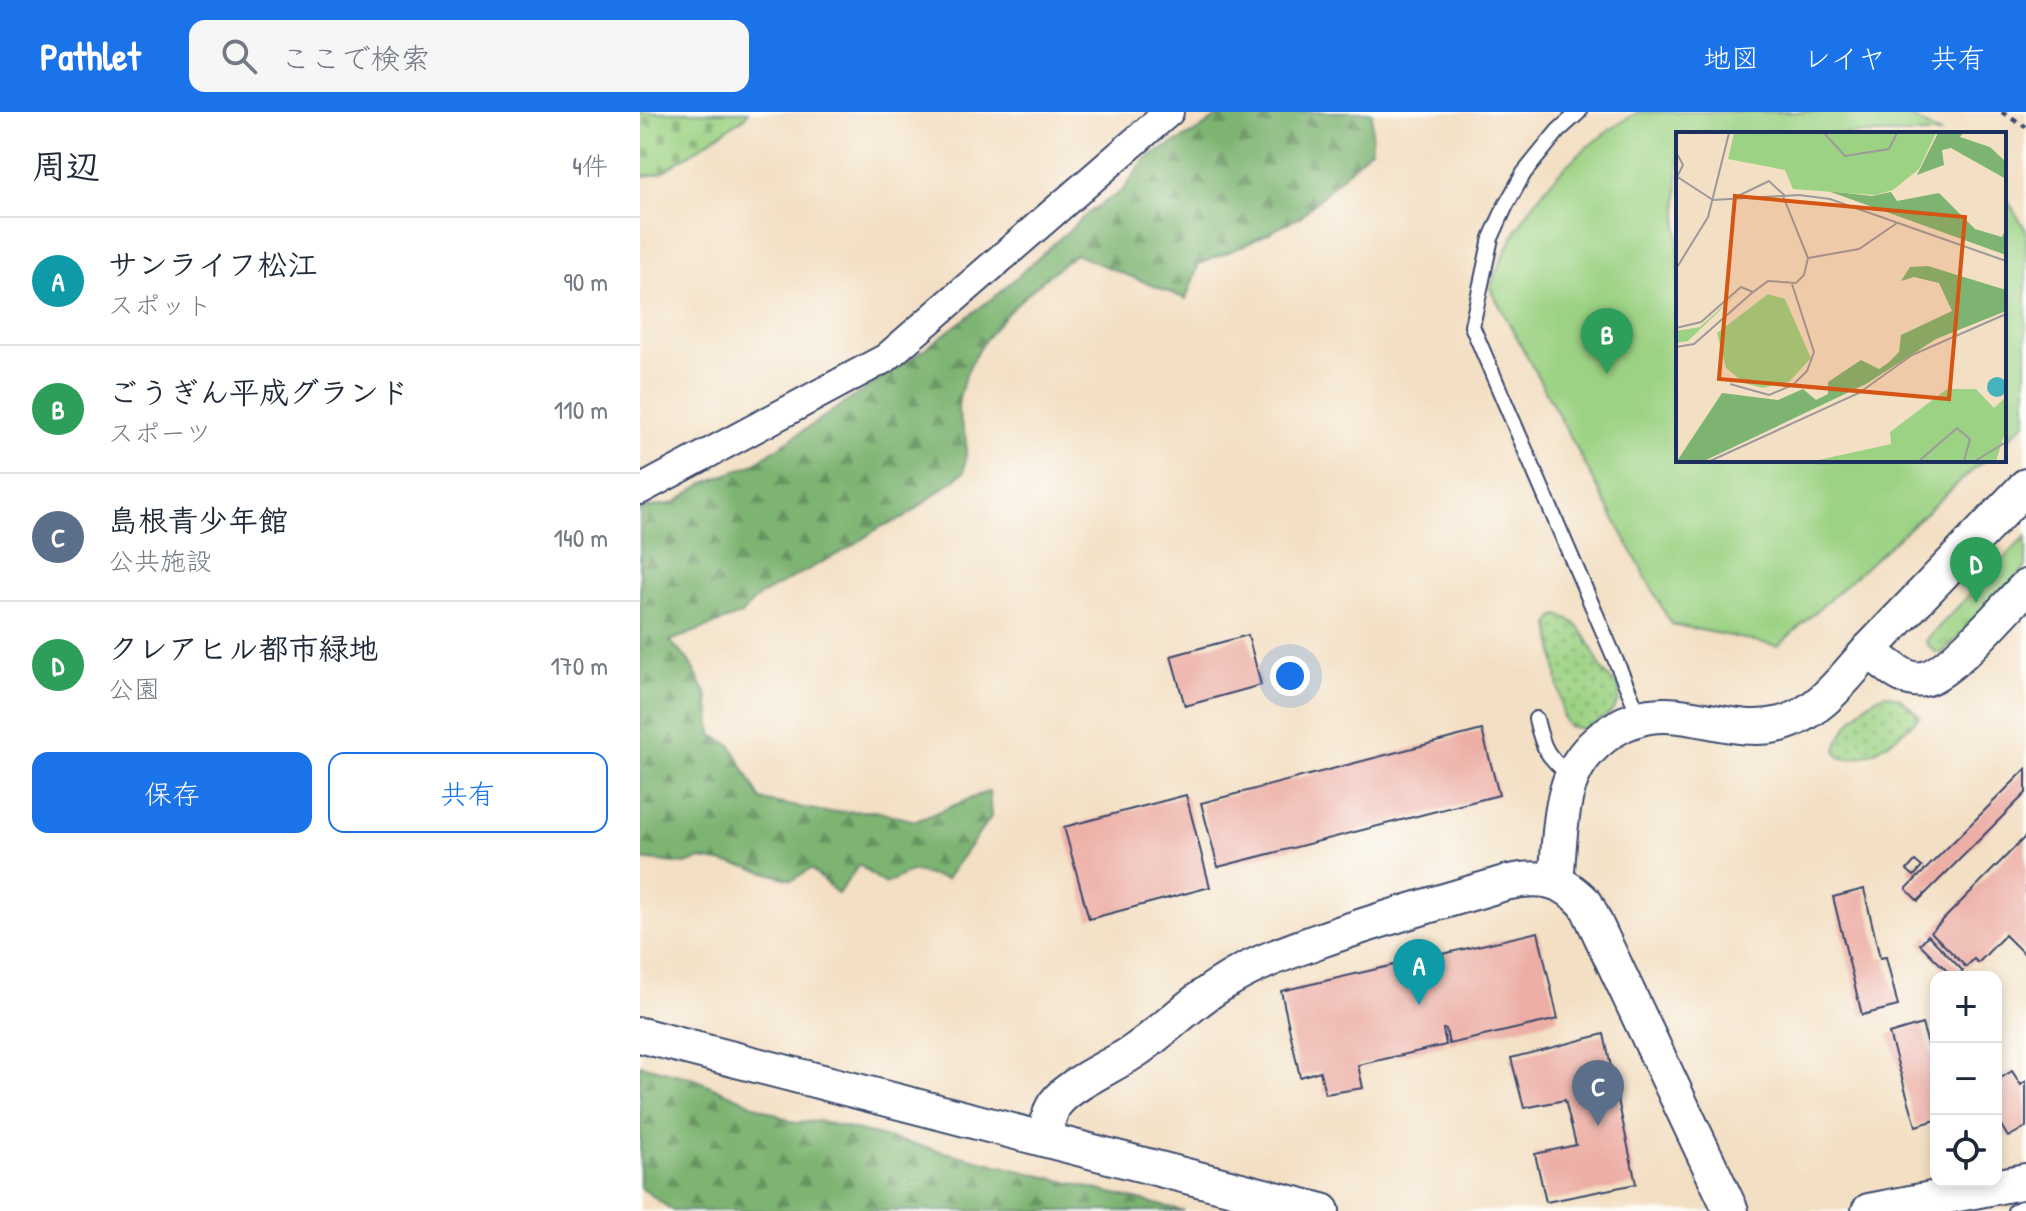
<!DOCTYPE html>
<html lang="ja">
<meta charset="utf-8">
<style>
body{margin:0;font-family:"Patrick Hand","Klee One",sans-serif;background:#f6f6f7;color:#1f2937}
.controls{position:absolute;right:24px;bottom:24px;display:grid;overflow:hidden;border-radius:16px;box-shadow:0 4px 12px #0003}
.controls button{width:72px;height:72px;display:grid;place-items:center;padding:0;border:0;border-bottom:2px solid #e0e1e3;background:#fff;color:#1f2937;font:40px sans-serif}
.you{position:absolute;left:650px;top:564px;width:28px;height:28px;margin:-20px;border:6px solid #fff;border-radius:50%;background:#1a73e8;box-shadow:0 0 0 12px #1a73e833}
.badge{display:grid;place-items:center;width:52px;height:52px;border-radius:50%;background:#1a73e8;color:#fff;font-size:26px;font-weight:700}
.pin{position:absolute;translate:-50% -66px;filter:drop-shadow(0 2px 4px #0008)}
.pin::after{content:'';position:absolute;top:42px;width:28px;height:24px;background:inherit;clip-path:polygon(0 0,100% 0,50% 100%)}
.list{margin:0;padding:0;list-style:none}
h2{display:flex;justify-content:space-between;align-items:center;height:104px;margin:0;padding:0 32px;font-size:34px}
h2 small{font-size:26px;font-weight:400;color:#747a83}
.list li{display:grid;grid-template-columns:52px 1fr auto;gap:24px;align-items:center;box-sizing:border-box;height:128px;padding:0 32px;border-top:2px solid #e0e1e3}
.list b{display:block;font-size:30px;white-space:nowrap}
.list p{margin:0;font-size:26px;white-space:nowrap;color:#747a83}
.list em{font-size:26px;font-style:normal;color:#747a83}
.actions{display:flex;gap:16px;padding:24px 32px}
.actions a{flex:1;padding:18px 0;border:2px solid #1a73e8;border-radius:16px;text-align:center;font-size:28px;color:#1a73e8}
.actions .main{background:#1a73e8;color:#fff}
.icon{flex:none;width:44px;height:44px;fill:none;stroke:currentColor;stroke-width:2;stroke-linecap:round;stroke-linejoin:round}
.map{position:relative;flex:none;width:1386px;height:1099px;overflow:hidden}
header{display:flex;align-items:center;gap:48px;box-sizing:border-box;height:112px;padding:0 40px;background:#1a73e8;color:#fff}
header strong{font-size:38px}
nav{display:flex;gap:44px;margin-inline-start:auto;font-size:28px}
.search{width:560px;height:72px;background:#f6f6f7;display:flex;align-items:center;gap:20px;box-sizing:border-box;padding:0 28px;border-radius:16px;color:#747a83;font-size:30px}
main{display:flex}
aside{flex:1;background:#fff}
.map>svg:first-child{display:block}
.grass{fill:url(#grass-dots);stroke:#5c8070;stroke-width:2}
.forest{fill:url(#forest-firs);stroke:#4c7268;stroke-width:2}
.cemetery{fill:url(#cemetery-stones);stroke:#5c8070;stroke-width:2}
.park{fill:url(#park-tufts);stroke:#5c8070;stroke-width:2}
.pitch{fill:#9cd283;stroke:#5c8070;stroke-width:2}
.building{fill:#ecaea5}
.lines{fill:none;stroke-linecap:round;stroke-linejoin:round}
.service-casing{stroke:#3b496d;stroke-width:18}
.minor-casing{stroke:#3b496d;stroke-width:32}
.tertiary-casing{stroke:#3b496d;stroke-width:38}
.path{stroke:#3b496d;stroke-width:5;stroke-dasharray:6 6;stroke-linecap:butt}
.service{stroke:#fff;stroke-width:14}
.minor{stroke:#fff;stroke-width:28}
.tertiary{stroke:#fff;stroke-width:34}
.inset-road{fill:none;stroke:#9d999b;stroke-width:2}
.view{fill:#d45514;fill-opacity:0.15;stroke:#d45514;stroke-width:4}
.inset-edge{fill:none;stroke:#1b2f5e;stroke-width:4}
</style>
<header>
<strong>Pathlet</strong>
<div class="search"><svg class="icon" aria-label="search" viewBox="0 0 24 24"><circle cx="10" cy="10" r="6"/><path d="M15 15l6 6"/></svg>ここで検索</div>
<nav><a>地図</a><a>レイヤ</a><a>共有</a></nav>
</header>
<main>
<aside>
<h2>周辺<small>4件</small></h2>
<ul class="list">
<li><span class="badge" style="background:#0f9aa8">A</span><div><b>サンライフ松江</b><p>スポット</p></div><em>90 m</em></li>
<li><span class="badge" style="background:#2e9e5b">B</span><div><b>ごうぎん平成グランド</b><p>スポーツ</p></div><em>110 m</em></li>
<li><span class="badge" style="background:#5c6f8a">C</span><div><b>島根青少年館</b><p>公共施設</p></div><em>140 m</em></li>
<li><span class="badge" style="background:#2e9e5b">D</span><div><b>クレアヒル都市緑地</b><p>公園</p></div><em>170 m</em></li>
</ul>
<div class="actions"><a class="main">保存</a><a>共有</a></div>
</aside>
<div class="map">
<svg width="1386" height="1099" viewBox="0 0 1386 1099">
<defs>
<pattern id="grass-dots" width="8" height="8" patternUnits="userSpaceOnUse" patternTransform="scale(2)"><rect width="8" height="8" fill="#9cd283"/><path d="M2 2h.1M6 6h.1" fill="none" stroke="#7eab6e" stroke-width="1.8" stroke-linecap="round"/></pattern>
<pattern id="forest-firs" width="22" height="20" patternUnits="userSpaceOnUse" patternTransform="scale(2)"><rect width="22" height="20" fill="#7db471"/><path d="M5 1l3.5 6h-7zM16 11l3.5 6h-7z" fill="#669360"/></pattern>
<pattern id="cemetery-stones" width="16" height="16" patternUnits="userSpaceOnUse" patternTransform="scale(2)"><rect width="16" height="16" fill="#9cd283"/><path d="M2 7V4a2 2 0 0 1 4 0v3zM10 15v-3a2 2 0 0 1 4 0v3z" fill="#7eab6e"/></pattern>
<pattern id="park-tufts" width="24" height="20" patternUnits="userSpaceOnUse" patternTransform="scale(2)"><rect width="24" height="20" fill="#9cd283"/><path d="M3 7l-1-3M5 7V3M7 7l1-3M15 17l-1-3M17 17v-4M19 17l1-3" fill="none" stroke="#7eab6e"/></pattern>
</defs>
<rect width="100%" height="100%" fill="#fdfcf7"/>
<filter id="ink" filterUnits="userSpaceOnUse"><feTurbulence type="fractalNoise" baseFrequency=".0125" numOctaves="2"/><feDisplacementMap in="SourceGraphic" scale="16" xChannelSelector="R" yChannelSelector="G"/><feConvolveMatrix kernelMatrix="1 2 1 2 8 2 1 2 1" color-interpolation-filters="sRGB"/></filter>
<filter id="wash" filterUnits="userSpaceOnUse"><feTurbulence type="fractalNoise" baseFrequency=".006" numOctaves="4" result="noise"/><feDisplacementMap in="SourceGraphic" scale="32" xChannelSelector="R" yChannelSelector="G"/><feGaussianBlur stdDeviation="1.8" result="paint"/><feColorMatrix in="noise" values="0 0 0 0 0 0 0 0 0 0 0 0 0 0 0 0 0 1.4 0 .05"/><feComposite in="paint" operator="in"/></filter>
<g filter="url(#wash)">
<rect width="100%" height="100%" fill="#f3dfc3"/>
<g class="grass">
<path d="M 918,503 C 944,508 951,538 962,557 C 967,565 974,570 979,577 C 982,599 961,609 943,617 L 928,614 L 923,606 L 910,512 L 913,506 Z"/>
<path d="M 1246,582 L 1260,586 L 1280,604 C 1261,623 1230,650 1201,646 L 1196,638 C 1201,618 1225,587 1246,582 Z"/>
</g>
<g class="forest">
<path d="M 584,0 L 732,0 L 732,36 L 660,105 L 603,134 L 559,152 L 546,187 L 435,142 C 387,181 326,227 318,294 C 317,305 325,318 326,329 C 327,339 325,350 324,360 L 264,406 L 240,415 L 211,435 L 120,483 L 100,503 L 30,529 L 49,549 L 68,585 L 72,623 L 91,633 L 121,688 L 186,700 L 235,699 L 276,709 L 349,679 L 351,705 L 306,767 L 271,759 L 245,772 L 219,753 L 198,782 L 171,757 L 152,768 L 108,755 L 61,747 L 45,752 L 0,747 L 0,397 L 35,391 L 62,372 L 112,353 L 278,242 L 359,181 L 447,102 L 483,78 L 506,46 L 556,20 Z"/>
<path d="M 0,953 L 55,967 L 155,1011 L 179,1009 L 544,1099 L 33,1099 L 0,1075 Z"/>
</g>
<path class="cemetery" d="M 0,0 L 108,0 L 105,5 L 21,61 L 0,65 Z"/>
<path class="park" d="M 1386,424 L 1386,455 L 1303,540 L 1296,541 L 1287,532 L 1286,528 Z"/>
<g class="pitch">
<path d="M 998,0 L 1262,0 L 1300,22 L 1038,22 L 1038,348 L 1344,348 L 1138,534 L 1031,512 L 850,176 C 881,94 923,44 998,0 Z"/>
<path d="M 1364,83 L 1386,118 L 1386,310 L 1364,330 Z"/>
</g>
<g id="blocks">
<g class="building">
<path d="M 608,523 L 621,573 L 545,594 L 531,544 Z"/>
<path d="M 842,618 L 859,683 L 578,755 L 561,691 Z"/>
<path d="M 1386,657 L 1386,681 L 1278,789 L 1266,777 Z"/>
<path d="M 546,683 L 570,775 L 449,807 L 424,715 Z"/>
<path d="M 1386,724 L 1386,839 L 1383,841 L 1365,823 L 1338,851 L 1334,847 L 1326,855 L 1291,820 Z"/>
<path d="M 1275,749 L 1282,755 L 1274,764 L 1267,758 Z"/>
<path d="M 1224,777 L 1240,846 L 1246,845 L 1258,894 L 1222,903 L 1193,785 Z"/>
<path d="M 898,820 L 918,907 L 809,932 L 806,917 L 803,917 L 806,933 L 718,953 L 723,976 L 685,982 L 680,959 L 660,965 L 641,879 Z"/>
<path d="M 1288,823 L 1323,859 L 1317,865 L 1313,865 L 1280,832 Z"/>
<path d="M 1282,912 L 1296,959 L 1296,1008 L 1276,1014 L 1249,922 Z"/>
<path d="M 964,922 L 996,1072 L 906,1090 L 895,1042 L 936,1033 L 925,988 L 884,996 L 871,946 Z"/>
<path d="M 1372,959 L 1381,973 L 1386,969 L 1386,1015 L 1368,1025 L 1356,1005 L 1356,969 Z"/>
</g>
</g>
</g>
<g filter="url(#ink)">
<use href="#blocks" fill-opacity="0" stroke="#3b496d" stroke-width="2"/>
<g class="lines">
<defs>
<g id="service">
<path d="M 939,0 L 918,19 L 884,61 L 866,93 L 851,126 L 832,214 L 1000,605"/>
<path d="M 896,607 C 903,637 907,645 931,664"/>
<path d="M 1375,1099 L 1381,1096"/>
</g>
<path id="minor" d="M 0,378 L 246,246 L 529,0"/>
<g id="tertiary">
<path d="M 1229,538 L 1386,374"/>
<path d="M 916,770 C 919,740 919,707 927,679 C 938,636 981,602 1026,603 C 1066,604 1101,622 1141,612 C 1179,602 1204,566 1229,538 C 1243,549 1264,571 1283,567 C 1309,563 1365,496 1386,475"/>
<path d="M 0,923 L 682,1099"/>
<path d="M 404,1027 C 407,1017 408,1007 412,997 C 422,974 474,954 496,938 C 526,917 551,890 583,871 C 613,852 645,841 678,829 C 739,807 802,790 865,771 C 899,763 922,766 946,792 L 1091,1099"/>
<path d="M 1229,1099 L 1386,1069"/>
</g>
</defs>
<use href="#service" class="service-casing"/>
<use href="#minor" class="minor-casing"/>
<use href="#tertiary" class="tertiary-casing"/>
<path class="path" d="M 1362,0 L 1386,15"/>
<use href="#service" class="service"/>
<use href="#minor" class="minor"/>
<use href="#tertiary" class="tertiary"/>
</g>
</g>
<g transform="translate(1036 20)">
<rect width="330" height="330" fill="#f3dfc3"/>
<path d="M 262,1 L 287,1 L 284,5 L 314,15 L 330,30 L 330,47 L 275,16 L 266,18 L 268,33 L 241,43 ZM 152,59 L 196,64 L 215,60 L 221,69 L 263,61 L 299,97 L 326,105 L 330,96 L 330,123 ZM 252,134 L 330,158 L 330,179 L 260,207 L 190,252 L 28,329 L 1,329 L 46,261 L 102,268 L 127,257 L 140,268 L 152,262 L 152,250 L 185,228 L 203,237 L 212,231 L 223,220 L 225,203 L 276,179 L 263,151 L 238,145 L 225,149 L 234,135 Z" fill="#7db471"/>
<path d="M 271,257 L 300,257 L 318,276 L 330,265 L 330,297 L 320,329 L 138,329 L 215,312 L 214,300 Z" fill="#9cd283"/>
<path d="M 58,1 L 260,1 L 243,37 L 217,58 L 199,63 L 117,57 L 109,38 L 52,27 ZM 65,158 L 12,209 L 0,211 L 0,199 L 24,195 Z" fill="#9cd283"/>
<path d="M 151,1 L 209,1 L 210,10 L 200,17 L 164,17 ZM 92,162 L 109,167 L 135,226 L 113,250 L 87,256 L 68,251 L 50,236 L 41,201 Z" fill="#9cd283"/>
<path d="M311 255a10 10 0 1 1 20 0a10 10 0 1 1-20 0Z" fill="#44b2bf"/>
<path class="inset-road" d="M 148,1 L 169,24 L 213,17 L 221,1M 0,20 L 7,33 L 1,45M 0,44 L 37,68 L 123,63 L 154,67 L 330,129M 107,64 L 132,126 L 183,117 L 221,91M 60,65 L 93,49 L 109,64M 0,137 L 32,85 L 53,1M 0,196 L 25,190 L 65,155 L 77,160 L 92,149 L 120,151 L 128,143 L 132,126M 0,215 L 18,212 L 77,160M 54,252 L 93,263 L 117,253 L 131,239 L 138,220 L 116,152M 34,329 L 183,261 L 236,223 L 330,182M 243,329 L 281,296 L 294,307 L 288,329M 299,329 L 330,310"/>
<path class="view" d="M 59,64 L 289,85 L 273,267 L 43,247 Z"/>
<rect width="330" height="330" class="inset-edge"/>
</g>
</svg>
<div class="controls">
<button>+</button>
<button>−</button>
<button><svg class="icon" aria-label="locate" viewBox="0 0 24 24"><circle cx="12" cy="12" r="6"/><path d="M12 2v4M12 18v4M2 12h4M18 12h4"/></svg></button>
</div>
<div class="you"></div>
<div class="pin badge" style="left:779px;top:893px;background:#0f9aa8">A</div>
<div class="pin badge" style="left:967px;top:262px;background:#2e9e5b">B</div>
<div class="pin badge" style="left:958px;top:1014px;background:#5c6f8a">C</div>
<div class="pin badge" style="left:1336px;top:491px;background:#2e9e5b">D</div>
</div>
</main>
